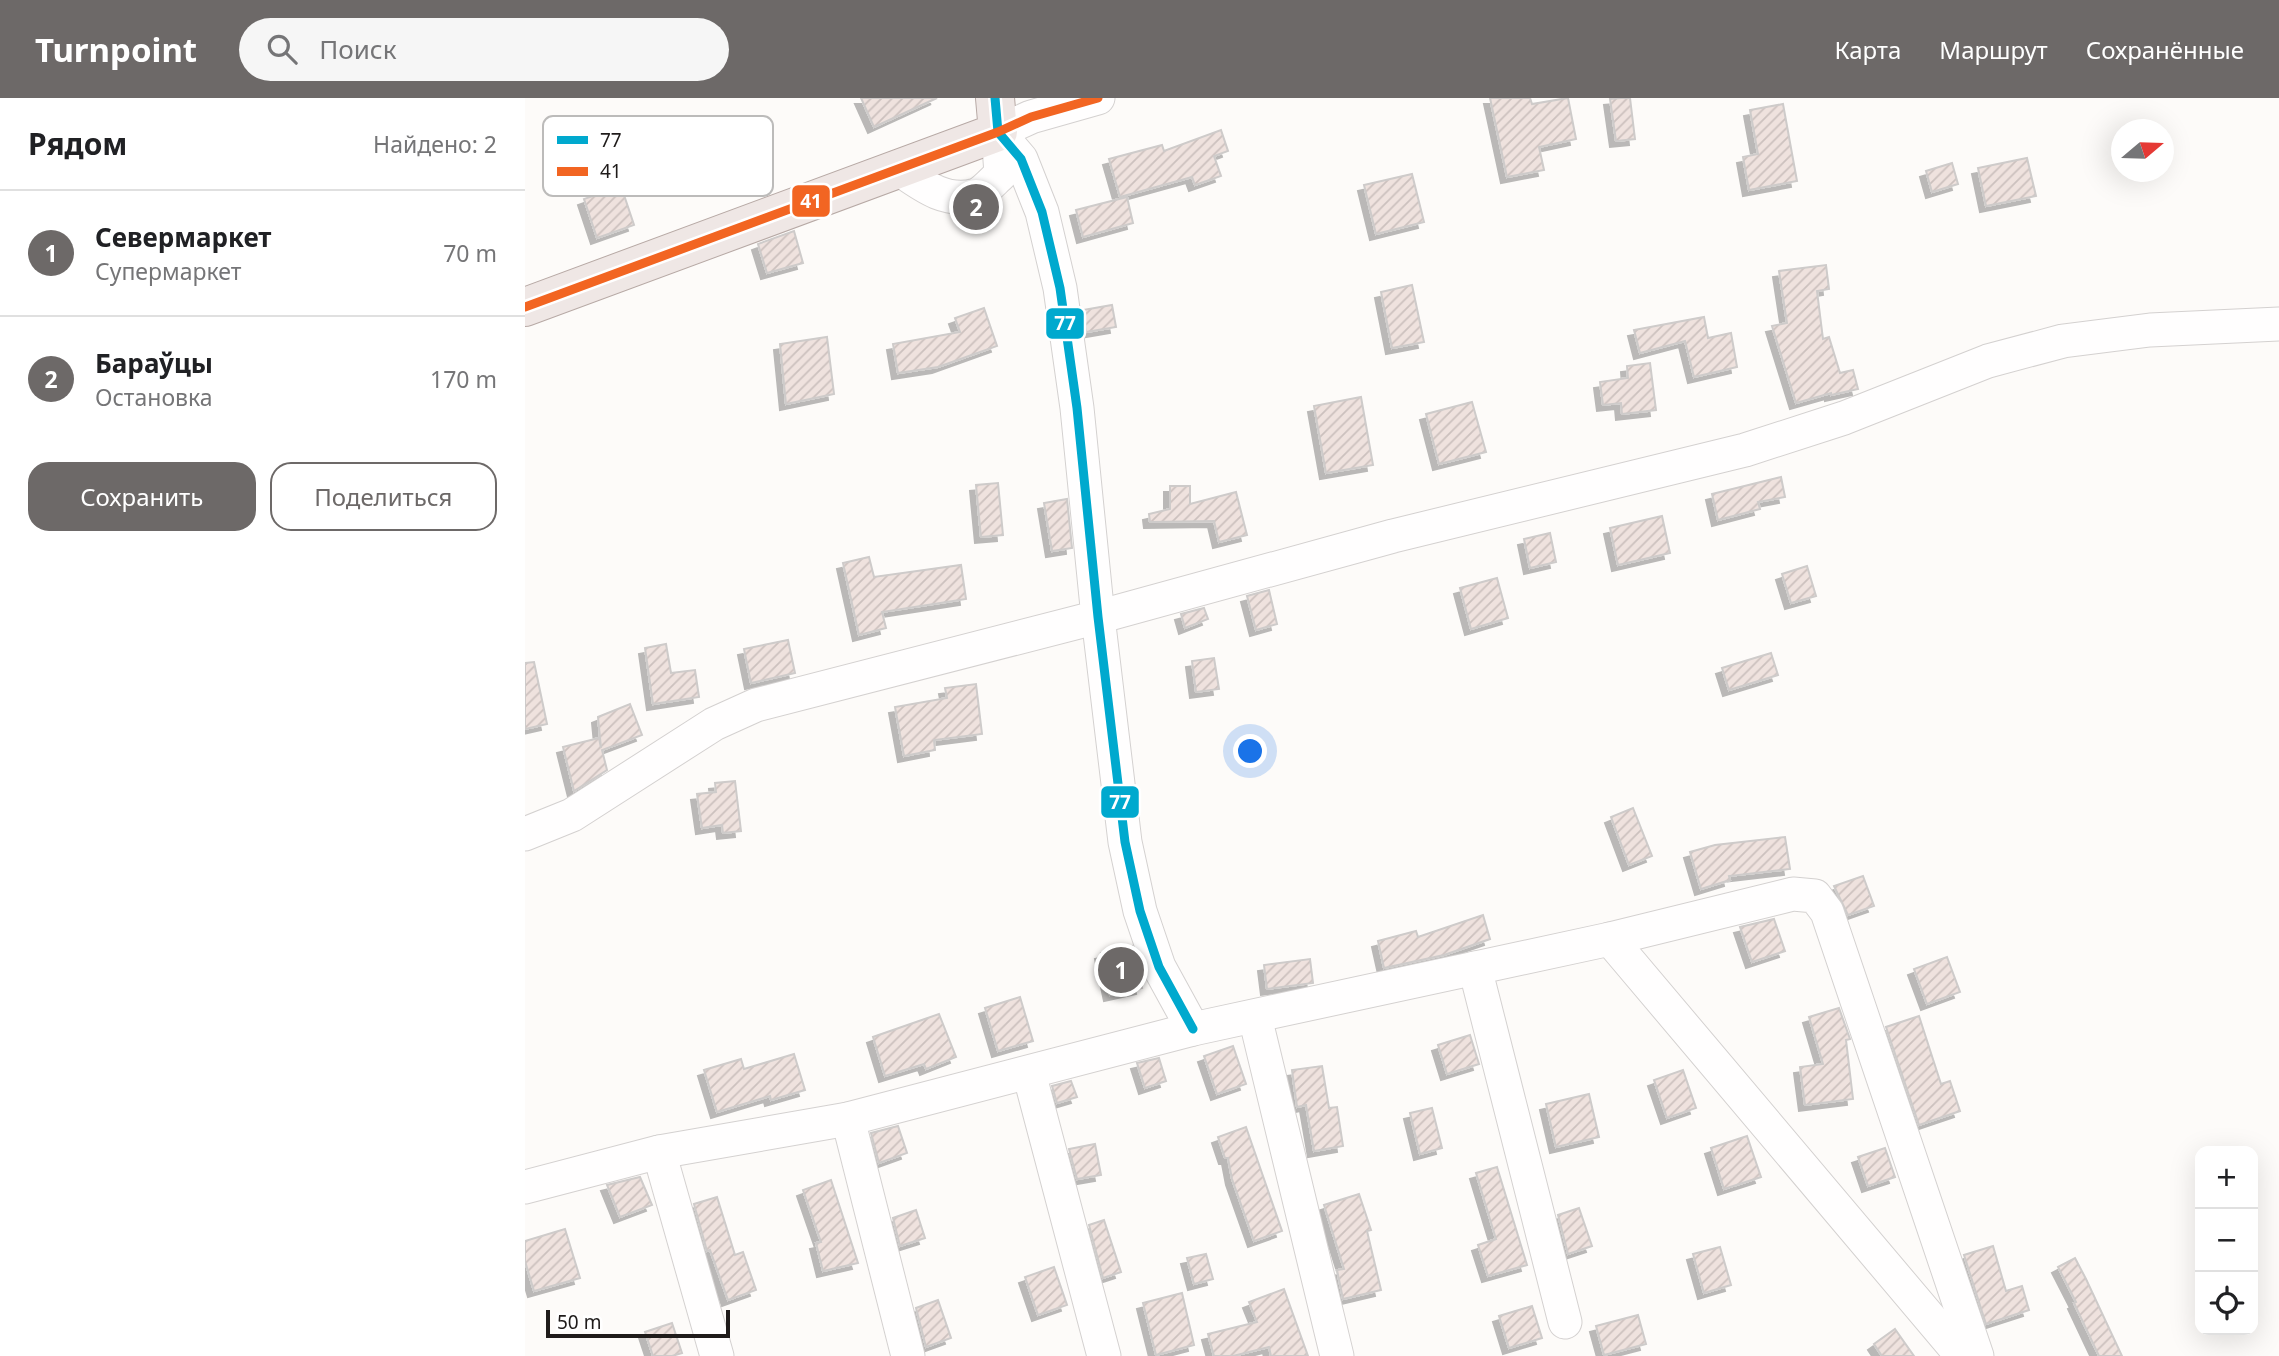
<!DOCTYPE html>
<html lang="ru">
<meta charset="utf-8">
<style>
body{margin:0;font-family:"Noto Sans",sans-serif;background:#f6f6f6;color:#202124}
.controls{position:absolute;right:21px;bottom:21px;display:grid;overflow:hidden;border-radius:14px;box-shadow:0 7px 28px #0002}
.controls button{width:63px;height:63px;display:grid;place-items:center;padding:0;border:0;border-bottom:2px solid #e0e0e0;background:#fff;color:#202124;font:35px sans-serif}
.compass{position:absolute;left:1586px;top:21px;width:63px;height:63px;border-radius:50%;background:#fff;box-shadow:0 7px 28px #0002;rotate:71deg}
.scale{position:absolute;left:21px;bottom:18px;width:184px;box-sizing:border-box;padding-left:7px;border:4px solid #1f1b1a;border-top:0;font-size:19px;line-height:24px;white-space:nowrap;color:#1f1b1a;-webkit-text-stroke:5px #fff;paint-order:stroke}
.you{position:absolute;left:726px;top:654px;width:24px;height:24px;margin:-18px;border:5px solid #fff;border-radius:50%;background:#1a73e8;box-shadow:0 0 0 10px #1a73e833}
.badge{display:grid;place-items:center;width:46px;height:46px;border-radius:50%;background:#6d6968;color:#fff;font-size:23px;font-weight:700}
.pin{position:absolute;translate:-50% -50%;border:4px solid #fff;box-shadow:0 2px 7px #0006}
.list{margin:0;padding:0;list-style:none}
h2{display:flex;justify-content:space-between;align-items:center;height:91px;margin:0;padding:0 28px;font-size:30px}
h2 small{font-size:23px;font-weight:400;color:#757577}
.list li{display:grid;grid-template-columns:46px 1fr auto;gap:21px;align-items:center;box-sizing:border-box;height:126px;padding:0 28px;border-top:2px solid #e0e0e0}
.list b{display:block;font-size:26px;white-space:nowrap}
.list p{margin:0;font-size:23px;white-space:nowrap;color:#757577}
.list em{font-size:23px;font-style:normal;color:#757577}
.actions{display:flex;gap:14px;padding:21px 28px}
.actions a{flex:1;padding:16px 0;border:2px solid #6d6968;border-radius:21px;text-align:center;font-size:24px;color:#6d6968}
.actions .main{background:#6d6968;color:#fff}
.icon{flex:none;width:38px;height:38px;fill:none;stroke:currentColor;stroke-width:2;stroke-linecap:round;stroke-linejoin:round}
.map{position:relative;flex:none;width:1754px;height:1258px;overflow:hidden}
header{display:flex;align-items:center;gap:42px;box-sizing:border-box;height:98px;padding:0 35px;background:#6d6968;color:#fff}
header strong{font-size:33px}
nav{display:flex;gap:38px;margin-inline-start:auto;font-size:24px}
.search{width:490px;height:63px;background:#f6f6f6;display:flex;align-items:center;gap:18px;box-sizing:border-box;padding:0 24px;border-radius:38px;color:#757577;font-size:26px}
main{display:flex}
aside{flex:1;background:#fff}
.map>svg:first-child{display:block}
.building{fill:url(#building-hatch);stroke:#cecbca;stroke-width:2;filter:url(#shadow)}
.lines{fill:none;stroke-linecap:round;stroke-linejoin:round}
.minor-casing{stroke:#d4d1d0;stroke-width:35}
.major-casing{stroke:#b7a9a5;stroke-width:40}
.minor{stroke:#fffefe;stroke-width:33}
.major{stroke:#efe7e5;stroke-width:38}
.bus-1-casing{stroke:#fff;stroke-width:14}
.bus-2-casing{stroke:#fff;stroke-width:14}
.bus-1{stroke:#00a9ce;stroke-width:9}
.bus-2{stroke:#f26522;stroke-width:9}
.key{fill:#fff;stroke:#bcbbba;stroke-width:2}
.key-label{font-size:19px;fill:#1f1b1a}
.line-badge{stroke:#fff;stroke-width:2.5}
.badge-label{font-size:19px;text-anchor:middle;font-weight:bold;fill:#fff}
</style>
<header>
<strong>Turnpoint</strong>
<div class="search"><svg class="icon" aria-label="search" viewBox="0 0 24 24"><circle cx="10" cy="10" r="6"/><path d="M15 15l6 6"/></svg>Поиск</div>
<nav><a>Карта</a><a>Маршрут</a><a>Сохранённые</a></nav>
</header>
<main>
<aside>
<h2>Рядом<small>Найдено: 2</small></h2>
<ul class="list">
<li><span class="badge">1</span><div><b>Севермаркет</b><p>Супермаркет</p></div><em>70 m</em></li>
<li><span class="badge">2</span><div><b>Бараўцы</b><p>Остановка</p></div><em>170 m</em></li>
</ul>
<div class="actions"><a class="main">Сохранить</a><a>Поделиться</a></div>
</aside>
<div class="map">
<svg width="1754" height="1258" viewBox="0 0 1754 1258">
<defs>
<pattern id="building-hatch" width="6" height="6" patternUnits="userSpaceOnUse" patternTransform="scale(1.75)"><rect width="6" height="6" fill="#efe2de"/><path d="M-1 1l2-2M0 6l6-6M5 7l2-2" fill="none" stroke="#ccc1be"/></pattern>
<filter id="shadow"><feDropShadow dx="-6" dy="6" stdDeviation="0" flood-color="#0004"/></filter>
</defs>
<rect width="100%" height="100%" fill="#fdfbf9"/>
<g class="building">
<path d="M 336,0 L 412,0 L 349,29 Z"/>
<path d="M 965,0 L 1005,0 L 1007,6 L 1043,0 L 1051,41 L 1014,49 L 1019,72 L 982,79 Z"/>
<path d="M 1096,0 L 1105,0 L 1110,41 L 1091,43 L 1085,1 Z"/>
<path d="M 1258,6 L 1272,83 L 1224,92 L 1218,59 L 1233,56 L 1225,12 Z"/>
<path d="M 696,32 L 703,53 L 689,58 L 696,78 L 670,87 L 667,79 L 595,99 L 584,61 L 637,47 L 639,53 Z"/>
<path d="M 1502,60 L 1511,98 L 1461,108 L 1453,70 Z"/>
<path d="M 1427,65 L 1433,86 L 1407,94 L 1401,73 Z"/>
<path d="M 887,76 L 899,124 L 851,136 L 839,87 Z"/>
<path d="M 96,88 L 109,127 L 72,140 L 59,101 Z"/>
<path d="M 602,99 L 608,125 L 558,139 L 551,112 Z"/>
<path d="M 269,133 L 278,165 L 242,175 L 233,146 Z"/>
<path d="M 1301,167 L 1304,191 L 1292,193 L 1298,241 L 1304,239 L 1315,275 L 1328,272 L 1333,291 L 1306,297 L 1306,295 L 1271,305 L 1247,228 L 1262,225 L 1254,173 Z"/>
<path d="M 887,187 L 899,244 L 867,250 L 856,194 Z"/>
<path d="M 587,207 L 591,229 L 561,234 L 558,212 Z"/>
<path d="M 459,210 L 472,248 L 413,269 L 373,275 L 368,246 L 435,234 L 430,220 Z"/>
<path d="M 1179,219 L 1183,240 L 1206,235 L 1212,269 L 1169,279 L 1160,243 L 1115,255 L 1109,232 Z"/>
<path d="M 302,239 L 309,296 L 261,306 L 255,246 Z"/>
<path d="M 1125,265 L 1131,312 L 1097,316 L 1096,305 L 1078,307 L 1075,284 L 1103,280 L 1102,268 Z"/>
<path d="M 836,299 L 848,367 L 801,375 L 789,308 Z"/>
<path d="M 947,304 L 961,354 L 914,366 L 901,316 Z"/>
<path d="M 1256,379 L 1260,399 L 1233,404 L 1235,411 L 1193,422 L 1187,396 Z"/>
<path d="M 473,385 L 478,437 L 456,439 L 451,387 Z"/>
<path d="M 645,388 L 665,388 L 665,406 L 711,394 L 722,437 L 694,444 L 689,423 L 625,424 L 624,416 L 645,411 Z"/>
<path d="M 542,401 L 547,450 L 527,453 L 519,405 Z"/>
<path d="M 1137,418 L 1145,455 L 1093,467 L 1085,430 Z"/>
<path d="M 1025,435 L 1031,464 L 1005,470 L 999,441 Z"/>
<path d="M 344,459 L 349,479 L 436,467 L 441,501 L 357,514 L 361,530 L 334,537 L 318,465 Z"/>
<path d="M 1282,468 L 1291,498 L 1266,505 L 1257,476 Z"/>
<path d="M 972,480 L 983,520 L 946,531 L 935,490 Z"/>
<path d="M 744,492 L 752,526 L 731,532 L 722,498 Z"/>
<path d="M 679,510 L 683,521 L 660,530 L 656,516 Z"/>
<path d="M 263,542 L 270,575 L 226,585 L 219,551 Z"/>
<path d="M 141,546 L 146,575 L 170,572 L 174,599 L 128,606 L 120,550 Z"/>
<path d="M 1246,555 L 1253,577 L 1204,592 L 1197,570 Z"/>
<path d="M 689,560 L 694,591 L 671,594 L 667,563 Z"/>
<path d="M 9,564 L 22,626 L 0,631 L 0,565 Z"/>
<path d="M 451,586 L 457,636 L 409,642 L 410,652 L 379,658 L 370,609 L 422,600 L 420,590 Z"/>
<path d="M 105,606 L 117,637 L 77,652 L 82,672 L 49,693 L 38,649 L 74,640 L 76,650 L 73,619 Z"/>
<path d="M 210,683 L 216,733 L 198,735 L 197,727 L 177,730 L 172,696 L 191,694 L 190,685 Z"/>
<path d="M 1108,710 L 1127,758 L 1104,767 L 1086,719 Z"/>
<path d="M 1260,739 L 1265,771 L 1204,778 L 1205,782 L 1176,791 L 1165,754 L 1190,747 Z"/>
<path d="M 1338,778 L 1349,808 L 1323,817 L 1309,788 Z"/>
<path d="M 958,817 L 965,841 L 919,857 L 859,870 L 853,843 L 891,833 L 893,839 Z"/>
<path d="M 1249,821 L 1260,853 L 1227,864 L 1215,829 Z"/>
<path d="M 607,848 L 617,890 L 585,897 L 576,855 Z"/>
<path d="M 1422,859 L 1435,894 L 1402,906 L 1389,871 Z"/>
<path d="M 785,861 L 788,885 L 742,891 L 739,867 Z"/>
<path d="M 495,899 L 508,943 L 473,953 L 460,910 Z"/>
<path d="M 1314,910 L 1325,941 L 1321,942 L 1328,1001 L 1280,1007 L 1275,969 L 1298,966 L 1284,919 Z"/>
<path d="M 414,916 L 431,959 L 401,971 L 399,966 L 360,978 L 348,939 Z"/>
<path d="M 1394,918 L 1416,986 L 1425,983 L 1435,1013 L 1394,1027 L 1361,929 Z"/>
<path d="M 945,937 L 954,966 L 922,976 L 913,947 Z"/>
<path d="M 708,948 L 721,986 L 692,996 L 679,958 Z"/>
<path d="M 269,956 L 280,992 L 246,1002 L 245,998 L 192,1014 L 179,972 L 216,961 L 219,971 Z"/>
<path d="M 634,960 L 641,983 L 620,990 L 612,965 Z"/>
<path d="M 797,968 L 804,1010 L 812,1009 L 818,1048 L 789,1053 L 781,1007 L 772,1009 L 767,972 Z"/>
<path d="M 1158,972 L 1171,1010 L 1142,1020 L 1129,982 Z"/>
<path d="M 546,983 L 552,999 L 532,1005 L 527,988 Z"/>
<path d="M 1064,996 L 1074,1039 L 1031,1049 L 1021,1006 Z"/>
<path d="M 907,1010 L 917,1050 L 895,1056 L 885,1015 Z"/>
<path d="M 373,1028 L 382,1055 L 354,1065 L 346,1035 Z"/>
<path d="M 721,1029 L 757,1133 L 729,1143 L 707,1081 L 703,1060 L 700,1060 L 693,1039 Z"/>
<path d="M 1222,1038 L 1236,1079 L 1199,1091 L 1186,1050 Z"/>
<path d="M 570,1046 L 576,1077 L 552,1081 L 544,1051 Z"/>
<path d="M 1360,1050 L 1370,1079 L 1343,1088 L 1333,1059 Z"/>
<path d="M 972,1069 L 1002,1167 L 963,1178 L 953,1147 L 971,1141 L 951,1075 Z"/>
<path d="M 115,1079 L 127,1107 L 95,1119 L 82,1087 Z"/>
<path d="M 306,1082 L 333,1165 L 298,1173 L 291,1145 L 296,1144 L 278,1092 Z"/>
<path d="M 834,1096 L 846,1132 L 842,1133 L 856,1192 L 818,1201 L 812,1172 L 819,1171 L 799,1107 Z"/>
<path d="M 192,1099 L 210,1157 L 218,1154 L 231,1192 L 203,1202 L 185,1152 L 182,1153 L 169,1106 Z"/>
<path d="M 1054,1110 L 1067,1148 L 1043,1156 L 1033,1117 Z"/>
<path d="M 391,1112 L 400,1140 L 375,1148 L 368,1120 Z"/>
<path d="M 579,1122 L 596,1174 L 578,1180 L 564,1127 Z"/>
<path d="M 40,1131 L 55,1180 L 9,1193 L 0,1163 L 0,1143 Z"/>
<path d="M 1468,1148 L 1481,1193 L 1497,1188 L 1504,1212 L 1461,1226 L 1439,1157 Z"/>
<path d="M 1195,1149 L 1206,1187 L 1179,1195 L 1168,1156 Z"/>
<path d="M 681,1156 L 688,1181 L 669,1186 L 662,1160 Z"/>
<path d="M 1550,1160 L 1561,1181 L 1597,1258 L 1574,1258 L 1549,1205 L 1551,1204 L 1533,1169 Z"/>
<path d="M 529,1169 L 542,1207 L 513,1217 L 500,1179 Z"/>
<path d="M 759,1191 L 783,1258 L 746,1258 L 744,1249 L 708,1258 L 689,1258 L 683,1236 L 732,1224 L 724,1204 Z"/>
<path d="M 657,1195 L 669,1247 L 631,1257 L 618,1205 Z"/>
<path d="M 413,1202 L 426,1240 L 401,1249 L 391,1210 Z"/>
<path d="M 1007,1208 L 1017,1240 L 984,1250 L 974,1218 Z"/>
<path d="M 1113,1217 L 1121,1246 L 1079,1257 L 1071,1228 Z"/>
<path d="M 147,1225 L 157,1255 L 147,1258 L 128,1258 L 120,1234 Z"/>
<path d="M 1370,1231 L 1389,1258 L 1357,1258 L 1349,1246 Z"/>
</g>
<g class="lines">
<defs>
<g id="minor">
<path d="M 473,34 L 496,61 L 517,114 L 535,190 L 552,310 L 573,519 L 600,744 L 615,813 L 634,869 L 668,931"/>
<path d="M 473,34 L 506,19 L 573,0"/>
<path d="M 374,71 C 397,87 421,106 451,97 C 459,94 469,82 476,76 L 473,34"/>
<path d="M 0,736 L 47,717 L 189,626 L 231,607 L 573,519 L 868,438 L 1220,352 L 1319,320 L 1463,263 L 1538,243 L 1625,232 L 1754,226"/>
<path d="M 1085,841 L 1437,1258"/>
<path d="M 950,870 L 1040,1224"/>
<path d="M 730,919 L 812,1258"/>
<path d="M 504,975 L 579,1258"/>
<path d="M 323,1021 L 383,1258"/>
<path d="M 134,1054 L 192,1258"/>
<path d="M 0,1089 L 134,1054 L 323,1021 L 668,931 L 1085,841 L 1268,796 L 1290,798 L 1302,814 L 1452,1258"/>
</g>
<path id="major" d="M 0,209 L 473,34 L 470,0"/>
</defs>
<use href="#minor" class="minor-casing"/>
<use href="#major" class="major-casing"/>
<use href="#minor" class="minor"/>
<use href="#major" class="major"/>
<defs>
<path id="bus-1" d="M 470,0 L 473,34 L 496,61 L 517,114 L 535,190 L 552,310 L 573,519 L 600,744 L 615,813 L 634,869 L 668,931"/>
<path id="bus-2" d="M 0,209 L 473,34 L 506,19 L 573,0"/>
</defs>
<use href="#bus-1" class="bus-1-casing"/>
<use href="#bus-2" class="bus-2-casing"/>
<use href="#bus-1" class="bus-1"/>
<use href="#bus-2" class="bus-2"/>
</g>
<rect x="18" y="18" width="230" height="80" rx="10" class="key"/>
<rect x="32" y="38" width="31" height="8" fill="#00a9ce"/>
<rect x="32" y="69" width="31" height="9" fill="#f26522"/>
<g class="key-label">
<text x="75" y="49">77</text>
<text x="75" y="80">41</text>
</g>
<g class="line-badge">
<rect x="266" y="86" width="40" height="34" rx="7" fill="#f26522"/>
<rect x="520" y="209" width="40" height="33" rx="7" fill="#00a9ce"/>
<rect x="575" y="687" width="40" height="34" rx="7" fill="#00a9ce"/>
</g>
<g class="badge-label">
<text x="286" y="110">41</text>
<text x="540" y="232">77</text>
<text x="595" y="711">77</text>
</g>
</svg>
<div class="controls">
<button>+</button>
<button>−</button>
<button><svg class="icon" aria-label="locate" viewBox="0 0 24 24"><circle cx="12" cy="12" r="6"/><path d="M12 2v4M12 18v4M2 12h4M18 12h4"/></svg></button>
</div>
<svg class="compass" viewBox="-18 -18 36 36"><path d="M0-13l5 13h-10z" fill="#e53935"/><path d="M0 13l5-13h-10z" fill="#757577"/></svg>
<div class="scale">50 m</div>
<div class="you"></div>
<div class="pin badge" style="left:596px;top:872px">1</div>
<div class="pin badge" style="left:451px;top:109px">2</div>
</div>
</main>
